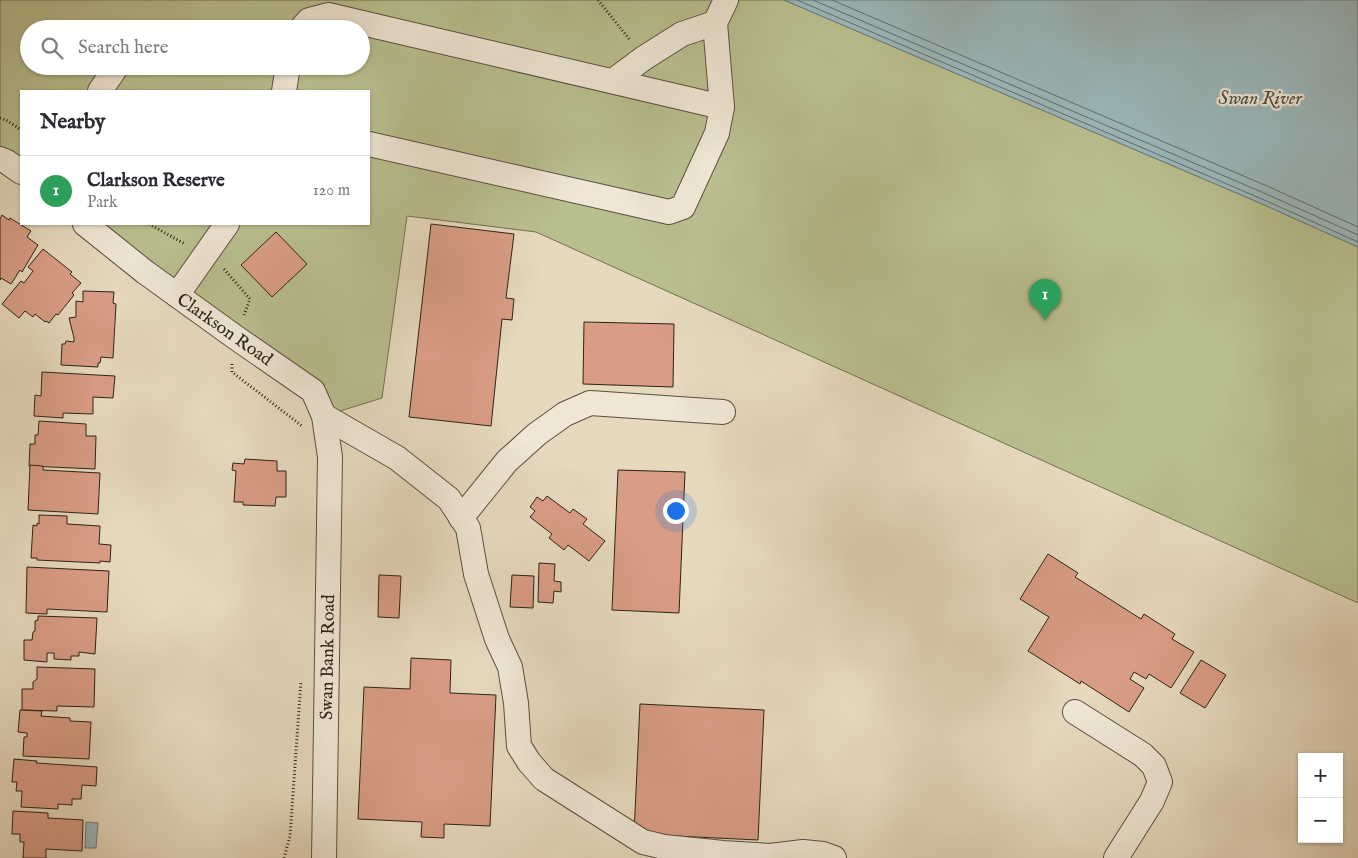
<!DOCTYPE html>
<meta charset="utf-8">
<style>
body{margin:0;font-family:"IM FELL English",serif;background:#f7f7f7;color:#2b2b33}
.controls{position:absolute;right:15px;bottom:15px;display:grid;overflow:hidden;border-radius:0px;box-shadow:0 1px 4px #0004}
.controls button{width:45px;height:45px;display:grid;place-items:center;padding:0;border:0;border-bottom:1px solid #e1e1e2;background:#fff;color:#2b2b33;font:25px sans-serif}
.you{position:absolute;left:675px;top:510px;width:18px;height:18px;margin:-12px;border:4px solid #fff;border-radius:50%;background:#1a73e8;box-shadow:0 0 0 8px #1a73e833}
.badge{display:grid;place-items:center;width:32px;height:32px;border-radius:50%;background:#ea580c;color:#fff;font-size:16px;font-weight:700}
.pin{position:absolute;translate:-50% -41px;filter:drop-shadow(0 1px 2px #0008)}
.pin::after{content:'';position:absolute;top:26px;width:18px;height:15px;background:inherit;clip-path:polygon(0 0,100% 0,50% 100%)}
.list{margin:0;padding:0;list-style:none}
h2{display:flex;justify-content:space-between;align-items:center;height:65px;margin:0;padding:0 20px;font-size:21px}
h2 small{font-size:16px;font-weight:400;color:#7c7c81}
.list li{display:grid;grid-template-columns:32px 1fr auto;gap:15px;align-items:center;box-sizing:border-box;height:70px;padding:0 20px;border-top:1px solid #e1e1e2}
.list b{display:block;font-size:19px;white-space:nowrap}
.list p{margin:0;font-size:16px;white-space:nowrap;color:#7c7c81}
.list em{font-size:16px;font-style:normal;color:#7c7c81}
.icon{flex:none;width:28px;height:28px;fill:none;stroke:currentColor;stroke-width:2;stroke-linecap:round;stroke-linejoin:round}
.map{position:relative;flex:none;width:1358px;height:858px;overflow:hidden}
.search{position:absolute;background:#fff;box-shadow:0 1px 4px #0004;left:20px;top:20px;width:350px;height:55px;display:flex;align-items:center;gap:12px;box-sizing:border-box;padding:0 18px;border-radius:28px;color:#7c7c81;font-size:19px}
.panel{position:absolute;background:#fff;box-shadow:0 1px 4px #0004;left:20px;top:90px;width:350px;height:135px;border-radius:0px}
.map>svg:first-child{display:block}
.green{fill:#b9be8e;stroke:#737052;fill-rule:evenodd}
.water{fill:#9ab8bb;stroke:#6e7c79}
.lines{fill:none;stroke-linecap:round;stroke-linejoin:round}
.shore{stroke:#646e69;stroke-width:1}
.building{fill:#d99d85;stroke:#2d2317}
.minor-casing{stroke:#5b5041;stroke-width:26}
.path{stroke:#2d2317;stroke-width:3;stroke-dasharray:1 2.5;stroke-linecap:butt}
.minor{stroke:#efe6d5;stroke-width:24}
.labels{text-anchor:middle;stroke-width:4.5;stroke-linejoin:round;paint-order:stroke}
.street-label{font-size:18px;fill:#2d2317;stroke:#efe6d5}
.water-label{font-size:19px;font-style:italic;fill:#4e5048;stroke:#efe6d5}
</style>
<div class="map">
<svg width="1358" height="858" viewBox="0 0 1358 858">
<rect width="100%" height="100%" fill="#e6d9be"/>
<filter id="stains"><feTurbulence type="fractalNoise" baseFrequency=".004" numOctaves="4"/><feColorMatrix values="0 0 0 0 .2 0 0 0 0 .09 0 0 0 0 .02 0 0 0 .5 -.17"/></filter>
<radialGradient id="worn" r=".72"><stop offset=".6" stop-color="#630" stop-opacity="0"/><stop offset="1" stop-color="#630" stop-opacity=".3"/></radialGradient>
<path class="green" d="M 0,0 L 784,0 L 1260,203 L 1358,247 L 1358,603 L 536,232 L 407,216 L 382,398 L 324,416 L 94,224 L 369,224 L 369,91 L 21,91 L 21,166 L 0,153 ZM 29,29 L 361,29 L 361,66 L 29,66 Z"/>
<g class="water">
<path d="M 784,0 L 1358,0 L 1358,247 L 1260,203 Z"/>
<path d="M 86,822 L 98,823 L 96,848 L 85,848 Z"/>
</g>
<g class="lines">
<g class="shore">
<path d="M 797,0 L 1262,199 L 1358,242"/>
<path d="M 813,0 L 1264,193 L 1358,235"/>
<path d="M 832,0 L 1267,186 L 1358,227"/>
</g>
</g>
<g class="building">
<path d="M 2,215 L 9,220 L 10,218 L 31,231 L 27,237 L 38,245 L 22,272 L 20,270 L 11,284 L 1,278 L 0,280 L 0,219 Z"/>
<path d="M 431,224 L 514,234 L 506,298 L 514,299 L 512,320 L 502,319 L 491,426 L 409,417 Z"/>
<path d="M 276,232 L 307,264 L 272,297 L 241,265 Z"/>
<path d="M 43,249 L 72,272 L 70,274 L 81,283 L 72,293 L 74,295 L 58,315 L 56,314 L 49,323 L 46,321 L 45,322 L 35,314 L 33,317 L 25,311 L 19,318 L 2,304 L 21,281 L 24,283 L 33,271 L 28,267 Z"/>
<path d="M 83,291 L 114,292 L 113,303 L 116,304 L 113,358 L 101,357 L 100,363 L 98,363 L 98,367 L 61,365 L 62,344 L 65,344 L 66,341 L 74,342 L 74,338 L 69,318 L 76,317 L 76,301 L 83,302 Z"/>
<path d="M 584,322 L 674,324 L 673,387 L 583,384 Z"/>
<path d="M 42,372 L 115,376 L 113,398 L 93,397 L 93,414 L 63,413 L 63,418 L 34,416 L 35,395 L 41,396 Z"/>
<path d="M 39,421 L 86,424 L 86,436 L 96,436 L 95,469 L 29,466 L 30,444 L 35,444 L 35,435 L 38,435 Z"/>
<path d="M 245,459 L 277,461 L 277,471 L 286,471 L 286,497 L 276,497 L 275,506 L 243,505 L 243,502 L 234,502 L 236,471 L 232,470 L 233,463 L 244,464 Z"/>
<path d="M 30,465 L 43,466 L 43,470 L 100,473 L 98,514 L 28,510 Z"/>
<path d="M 618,470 L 685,472 L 679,613 L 612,610 Z"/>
<path d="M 547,496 L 570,513 L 573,509 L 587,519 L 583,524 L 605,541 L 589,561 L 568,545 L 564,550 L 549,538 L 552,534 L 530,517 L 535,511 L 530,507 L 537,497 L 543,501 Z"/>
<path d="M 39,515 L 67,516 L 67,524 L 100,526 L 99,544 L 111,545 L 110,562 L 100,561 L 100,563 L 37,560 L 37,558 L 31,558 L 33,525 L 37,526 L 37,523 L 39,524 Z"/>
<path d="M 1048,554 L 1078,573 L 1075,577 L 1141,619 L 1144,614 L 1175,634 L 1172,639 L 1194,652 L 1171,688 L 1149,674 L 1146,679 L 1134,672 L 1130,679 L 1144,688 L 1129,712 L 1081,681 L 1080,684 L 1028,651 L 1049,617 L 1020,599 Z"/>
<path d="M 539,563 L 555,564 L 554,581 L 561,582 L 561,592 L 554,591 L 553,603 L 538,602 Z"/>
<path d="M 27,567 L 109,571 L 107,612 L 47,609 L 47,614 L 26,613 Z"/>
<path d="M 379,575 L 401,576 L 399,618 L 378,617 Z"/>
<path d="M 512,575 L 534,576 L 533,608 L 510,607 Z"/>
<path d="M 38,616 L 97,618 L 95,654 L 79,652 L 79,656 L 71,656 L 71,660 L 54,659 L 54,653 L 47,653 L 47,662 L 24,660 L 24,640 L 32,640 L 33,632 L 35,631 L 35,621 L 38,620 Z"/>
<path d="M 411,658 L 451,660 L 450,693 L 496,695 L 490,826 L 444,824 L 444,838 L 421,837 L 422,822 L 358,819 L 364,687 L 410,689 Z"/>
<path d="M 1201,660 L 1226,675 L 1205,708 L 1180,693 Z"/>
<path d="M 37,667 L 95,669 L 94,707 L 57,706 L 57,711 L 22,710 L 22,689 L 33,689 L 33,682 L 37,679 Z"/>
<path d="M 640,704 L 764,710 L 758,840 L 634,834 Z"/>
<path d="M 20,710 L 42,711 L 41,716 L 70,718 L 70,721 L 91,722 L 89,759 L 23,756 L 24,737 L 27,737 L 27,733 L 18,732 Z"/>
<path d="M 14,759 L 37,761 L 36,763 L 97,767 L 96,786 L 82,785 L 81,799 L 72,799 L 72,805 L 58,804 L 58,809 L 21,807 L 22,791 L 16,791 L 17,782 L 12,782 Z"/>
<path d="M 13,811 L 48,813 L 48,818 L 83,820 L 82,851 L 46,849 L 46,858 L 23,858 L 24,842 L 20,842 L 20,834 L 12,834 Z"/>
</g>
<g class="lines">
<defs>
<g id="minor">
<path d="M 301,29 L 309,20 L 328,15 L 722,107 L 717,133 L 683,207 L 669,212 L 369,144"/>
<path d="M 613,81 L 644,58 L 682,34 L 715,23"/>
<path d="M 100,91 L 117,66"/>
<path d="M 284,91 L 288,66"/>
<path d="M 722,107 L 715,23 L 726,0"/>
<path d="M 0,159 L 7,162 L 21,172"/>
<path d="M 85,224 L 145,272 L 235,337 L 313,391 L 324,416 L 330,457 L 324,858"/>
<path d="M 177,295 L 227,224"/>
<path d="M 324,416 L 397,458 L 449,499 L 468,528 L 476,574 L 497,639 L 510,667 L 516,703 L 519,746 L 529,762 L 544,779 L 643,842 L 664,847 L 723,853 L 770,856 L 803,852 L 823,854 L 834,858"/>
<path d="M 461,518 L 507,461 L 537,434 L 565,414 L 590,403 L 723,412"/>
<path d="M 1075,712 L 1143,755 L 1154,766 L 1160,782 L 1152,801 L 1116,858"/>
</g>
</defs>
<use href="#minor" class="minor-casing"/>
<g class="path">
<path d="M 598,0 L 630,40"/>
<path d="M 0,118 L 8,121 L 21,130"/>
<path d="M 149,224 L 185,244"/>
<path d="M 224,269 L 250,299 L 244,315"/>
<path d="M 232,364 L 232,372 L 302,426"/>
<path d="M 284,858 L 290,836 L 301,681"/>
</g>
<use href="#minor" class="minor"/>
</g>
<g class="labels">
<g class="street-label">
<text transform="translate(225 329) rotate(35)" y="6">Clarkson Road</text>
<text transform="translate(327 657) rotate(-89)" y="6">Swan Bank Road</text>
</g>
<g class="water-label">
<text x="1260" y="104">Swan River</text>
</g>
</g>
<rect width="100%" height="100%" filter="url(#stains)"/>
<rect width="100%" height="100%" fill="url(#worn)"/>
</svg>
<div class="controls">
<button>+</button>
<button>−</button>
</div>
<div class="you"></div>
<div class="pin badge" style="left:1045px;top:320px;background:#2e9e5b">1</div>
<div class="search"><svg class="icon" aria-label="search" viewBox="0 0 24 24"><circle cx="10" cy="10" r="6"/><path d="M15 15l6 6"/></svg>Search here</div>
<section class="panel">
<h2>Nearby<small></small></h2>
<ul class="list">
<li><span class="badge" style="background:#2e9e5b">1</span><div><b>Clarkson Reserve</b><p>Park</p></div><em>120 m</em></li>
</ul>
</section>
</div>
